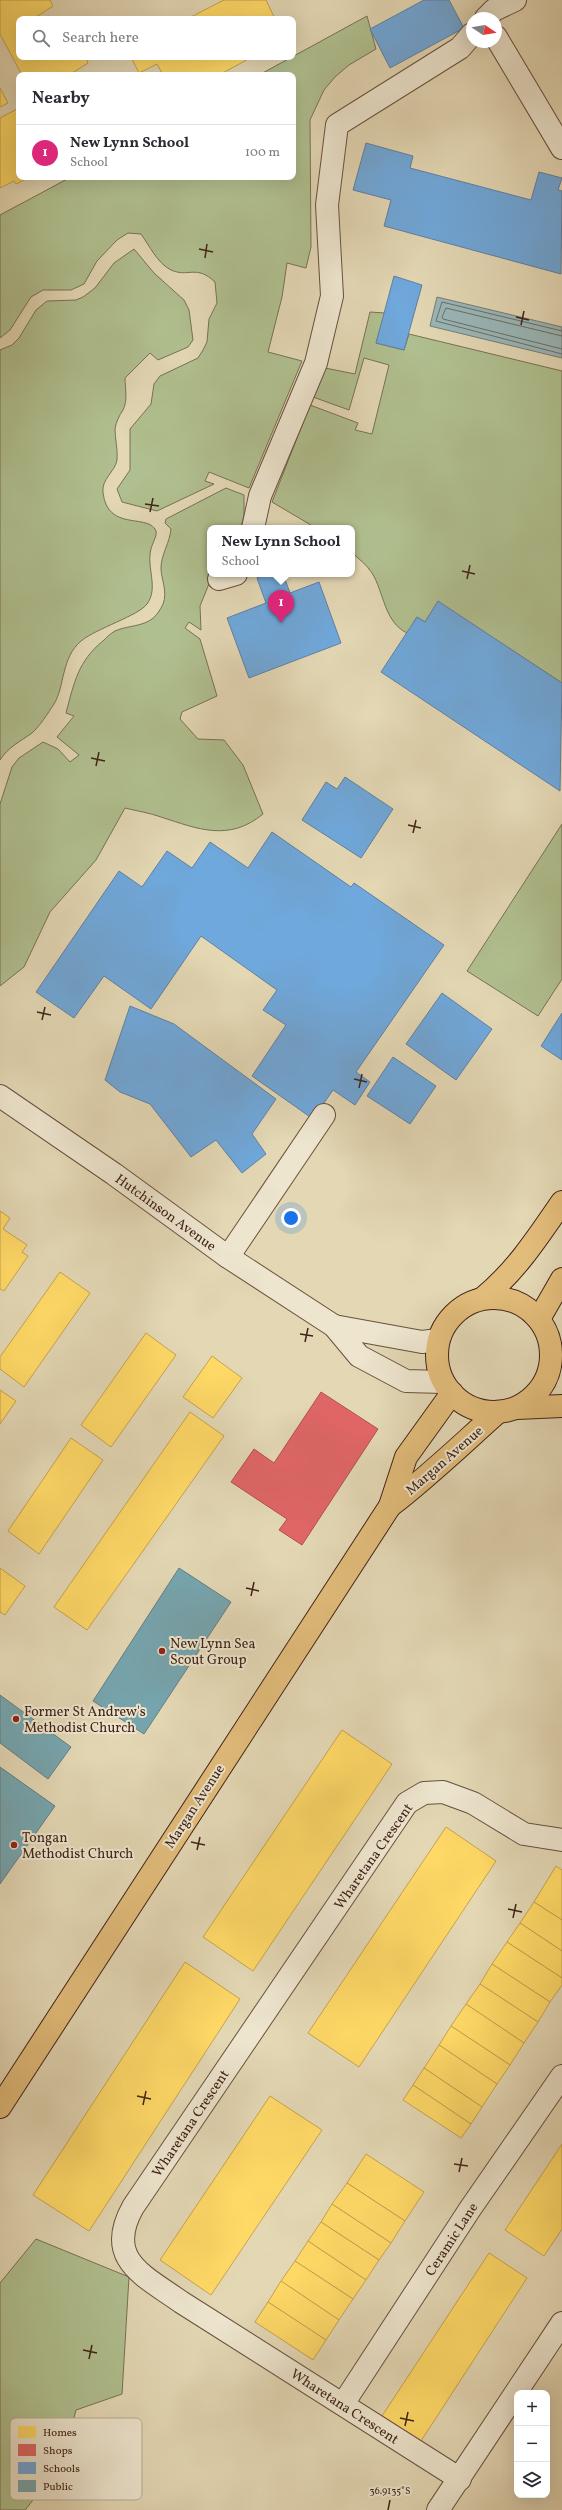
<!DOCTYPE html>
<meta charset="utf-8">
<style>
body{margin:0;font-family:Vollkorn,serif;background:#f2f2f3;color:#2b2b33}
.controls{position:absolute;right:12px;bottom:12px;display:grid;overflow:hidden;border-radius:8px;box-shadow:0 4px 16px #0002}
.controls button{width:36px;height:36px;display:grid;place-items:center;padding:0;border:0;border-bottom:1px solid #e1e1e2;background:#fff;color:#2b2b33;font:20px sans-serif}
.compass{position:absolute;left:466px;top:12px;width:36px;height:36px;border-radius:50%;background:#fff;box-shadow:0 4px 16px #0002;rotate:102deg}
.you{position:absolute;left:291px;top:1218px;width:14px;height:14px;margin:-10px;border:3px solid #fff;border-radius:50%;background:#1a73e8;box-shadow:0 0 0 6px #1a73e833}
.badge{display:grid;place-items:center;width:26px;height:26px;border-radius:50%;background:#db2777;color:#fff;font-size:13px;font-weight:700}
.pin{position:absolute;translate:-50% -33px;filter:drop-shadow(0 1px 2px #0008)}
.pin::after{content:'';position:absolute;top:21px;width:14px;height:12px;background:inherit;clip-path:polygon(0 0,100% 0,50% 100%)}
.popup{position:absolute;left:207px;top:525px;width:148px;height:52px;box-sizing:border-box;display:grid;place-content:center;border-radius:8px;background:#fff;filter:drop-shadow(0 1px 3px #0005);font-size:13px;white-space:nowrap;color:#7c7c81}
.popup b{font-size:15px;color:#2b2b33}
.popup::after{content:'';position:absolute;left:50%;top:100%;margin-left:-8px;border:8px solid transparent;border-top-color:#fff}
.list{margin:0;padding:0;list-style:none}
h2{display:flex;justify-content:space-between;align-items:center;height:52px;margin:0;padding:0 16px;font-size:17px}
h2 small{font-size:13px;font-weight:400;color:#7c7c81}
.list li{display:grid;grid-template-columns:26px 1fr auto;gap:12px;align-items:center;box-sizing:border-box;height:56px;padding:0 16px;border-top:1px solid #e1e1e2}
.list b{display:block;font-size:15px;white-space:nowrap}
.list p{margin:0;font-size:13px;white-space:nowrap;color:#7c7c81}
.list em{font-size:13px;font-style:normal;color:#7c7c81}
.icon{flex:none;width:22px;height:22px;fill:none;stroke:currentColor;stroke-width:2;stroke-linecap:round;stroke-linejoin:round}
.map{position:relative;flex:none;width:562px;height:2510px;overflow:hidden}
.search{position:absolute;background:#fff;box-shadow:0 4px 16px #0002;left:16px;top:16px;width:280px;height:44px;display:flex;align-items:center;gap:10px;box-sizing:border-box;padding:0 14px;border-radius:8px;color:#7c7c81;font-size:15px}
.panel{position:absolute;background:#fff;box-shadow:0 4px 16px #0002;left:16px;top:72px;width:280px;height:108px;border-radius:8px}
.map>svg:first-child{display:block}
.green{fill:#b0bf8f;stroke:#787154}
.water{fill:#9ab7b8;stroke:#767c78}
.homes{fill:#ffd966;stroke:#c6a24f}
.shops{fill:#e06666;stroke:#b0524f}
.schools{fill:#6fa8dc;stroke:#6180a1}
.public{fill:#76a5af;stroke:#667e82}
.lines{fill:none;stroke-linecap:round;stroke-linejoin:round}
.shore{stroke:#6d6d68;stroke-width:1}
.minor-casing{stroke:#69503f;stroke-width:24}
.major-casing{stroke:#402318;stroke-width:24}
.minor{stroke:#ede5ce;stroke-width:22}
.major{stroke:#e2bc7a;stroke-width:22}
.ticks{fill:none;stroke:#402318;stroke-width:1.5}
.poi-dot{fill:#8f2418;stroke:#ede5ce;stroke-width:1.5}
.labels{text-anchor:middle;stroke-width:4;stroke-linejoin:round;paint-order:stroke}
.street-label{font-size:14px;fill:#402318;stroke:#ede5ce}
.poi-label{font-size:14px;fill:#402318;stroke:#ede5ce;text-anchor:start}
.key{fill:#ede5ce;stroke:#b9ab97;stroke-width:1}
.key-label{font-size:11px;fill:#402318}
.ticks-label{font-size:10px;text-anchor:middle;fill:#402318;stroke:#ede5ce;stroke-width:4;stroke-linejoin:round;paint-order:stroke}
</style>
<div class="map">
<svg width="562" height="2510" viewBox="0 0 562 2510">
<rect width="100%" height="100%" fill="#e3d7b4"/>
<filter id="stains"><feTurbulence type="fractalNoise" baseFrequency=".005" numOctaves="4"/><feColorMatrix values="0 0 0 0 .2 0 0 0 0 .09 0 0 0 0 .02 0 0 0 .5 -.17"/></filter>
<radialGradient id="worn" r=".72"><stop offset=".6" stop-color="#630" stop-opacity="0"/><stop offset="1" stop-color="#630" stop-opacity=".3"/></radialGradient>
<g class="green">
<path d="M 367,16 L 376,49 L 349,65 L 335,77 L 324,90 L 310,120 L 311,247 L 306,268 L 287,263 L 282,297 L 268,352 L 302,361 L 249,488 L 209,472 L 205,481 L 214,484 L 157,511 L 122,502 L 117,489 L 130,470 L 130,429 L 151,404 L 154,384 L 160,376 L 198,358 L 203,350 L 207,342 L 209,319 L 217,303 L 215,282 C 196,264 189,278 171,270 C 158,264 149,245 141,234 L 128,233 L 117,240 L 97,261 L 84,284 L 71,290 L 43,290 L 31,297 L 10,330 L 0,338 L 0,215 L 71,177 L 293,177 L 293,75 L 259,75 Z"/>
<path d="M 134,249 L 154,273 L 184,300 L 189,310 L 193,340 L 188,347 L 158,360 L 150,353 L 125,378 C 125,387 128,401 123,410 C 119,416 116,422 115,429 C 115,439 118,450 117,460 C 115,472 101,479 103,493 C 108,531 145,514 155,529 C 159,534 152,543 151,549 C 146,567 159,588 147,604 C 138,616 97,628 81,641 C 61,658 65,686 54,704 C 48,713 40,726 32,733 C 21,741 8,747 0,760 L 0,350 L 12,345 L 19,338 L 36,310 L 47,301 L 76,300 L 83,297 L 95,288 L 114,263 Z"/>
<path d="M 370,312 L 385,313 L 376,343 L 404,350 L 409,334 L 562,371 L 562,683 L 438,602 L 425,622 L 417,617 L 407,633 C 384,622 384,592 372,573 C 367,565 358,558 352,553 L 352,528 L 316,528 L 272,502 L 310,405 L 358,423 L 355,430 L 372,434 L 389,365 L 364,358 L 349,410 L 313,397 L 325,368 L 355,374 Z"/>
<path d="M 226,488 L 244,495 L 244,515 L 241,528 L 210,528 L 210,574 L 213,574 L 200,606 L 201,630 L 189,622 L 185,628 L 200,639 L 217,696 L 182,712 L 180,719 L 198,739 L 224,740 L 243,765 L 263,814 C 229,842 198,829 161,817 C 150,813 137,811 125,808 L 96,860 L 50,912 L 24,967 L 0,986 L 0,804 L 12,767 L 19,758 L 43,742 L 58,749 L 70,762 L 79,755 L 57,737 L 74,716 L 66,713 C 74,683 78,661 103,641 C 106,638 111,633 115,631 C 134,623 152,629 163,604 C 168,592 161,579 161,568 C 161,555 170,542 171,529 L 165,523 L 166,519 Z"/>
<path d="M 562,824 L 562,979 L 538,1016 L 467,971 Z"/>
<path d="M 36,2239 L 129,2277 L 122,2394 L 76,2410 L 62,2464 L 25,2510 L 0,2510 L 0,2283 Z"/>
</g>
<path class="water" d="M 437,297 L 562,327 L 562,358 L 430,326 Z"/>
<g class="homes">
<path d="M 0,0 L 50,0 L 53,6 L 33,19 L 19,19 L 19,57 L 86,57 L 88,63 L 69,75 L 22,75 L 0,34 Z"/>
<path d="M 224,0 L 266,0 L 275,19 L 187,19 Z"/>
<path d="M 131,57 L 252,57 L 219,75 L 163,75 L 157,64 L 139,73 Z"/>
<path d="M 0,88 L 8,103 L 0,107 Z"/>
<path d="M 19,108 L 19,177 L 30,177 L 16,184 L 14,181 L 0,188 L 0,118 Z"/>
<path d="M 0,1211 L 10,1218 L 3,1229 L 27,1245 L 22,1252 L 28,1256 L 4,1291 L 0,1289 Z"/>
<path d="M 60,1272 L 90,1293 L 24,1387 L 0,1369 L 0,1357 Z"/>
<path d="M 146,1333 L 176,1355 L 111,1447 L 81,1425 Z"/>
<path d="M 212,1356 L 242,1378 L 213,1418 L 183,1397 Z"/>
<path d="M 0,1390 L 16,1401 L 0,1424 Z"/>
<path d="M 190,1412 L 224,1436 L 87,1630 L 54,1607 Z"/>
<path d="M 71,1438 L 103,1460 L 39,1554 L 8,1531 Z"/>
<path d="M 0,1568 L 25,1586 L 5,1615 L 0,1612 Z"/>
<path d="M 342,1730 L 392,1764 L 253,1971 L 203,1937 Z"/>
<path d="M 446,1827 L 496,1861 L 359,2067 L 308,2033 Z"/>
<path d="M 556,1866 L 562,1870 L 562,1920 L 534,1902 Z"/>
<path d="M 534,1902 L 562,1920 L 562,1951 L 520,1923 Z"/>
<path d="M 520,1923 L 562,1951 L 562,1978 L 507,1942 Z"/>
<path d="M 507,1942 L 562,1978 L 562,1985 L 550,2002 L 492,1964 Z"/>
<path d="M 185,1962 L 240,1999 L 89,2231 L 33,2195 Z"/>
<path d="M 492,1964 L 550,2002 L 538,2022 L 480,1984 Z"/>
<path d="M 480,1984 L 538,2022 L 524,2043 L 466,2004 Z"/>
<path d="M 466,2004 L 524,2043 L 510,2065 L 451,2026 Z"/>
<path d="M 451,2026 L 510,2065 L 497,2084 L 439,2045 Z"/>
<path d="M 439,2045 L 497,2084 L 482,2107 L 424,2068 Z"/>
<path d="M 424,2068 L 482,2107 L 471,2124 L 413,2085 Z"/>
<path d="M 413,2085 L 471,2124 L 461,2138 L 403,2100 Z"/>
<path d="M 270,2096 L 322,2130 L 211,2295 L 160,2260 Z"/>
<path d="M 562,2144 L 562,2229 L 544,2256 L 505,2230 Z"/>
<path d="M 366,2154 L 424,2192 L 405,2221 L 347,2183 Z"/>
<path d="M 347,2183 L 405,2221 L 391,2243 L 332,2204 Z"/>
<path d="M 332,2204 L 391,2243 L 379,2260 L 321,2222 Z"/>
<path d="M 321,2222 L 379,2260 L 366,2280 L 308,2241 Z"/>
<path d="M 308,2241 L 366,2280 L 353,2299 L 295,2261 Z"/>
<path d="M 489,2253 L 527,2278 L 421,2441 L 382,2416 Z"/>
<path d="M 295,2261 L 353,2299 L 339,2320 L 281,2281 Z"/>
<path d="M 281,2281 L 339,2320 L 326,2340 L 268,2302 Z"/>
<path d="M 268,2302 L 326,2340 L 313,2360 L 255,2322 Z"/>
</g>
<path class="shops" d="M 321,1392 L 378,1429 L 302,1545 L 279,1530 L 287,1519 L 231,1482 L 254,1449 L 274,1463 Z"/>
<g class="schools">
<path d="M 424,0 L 449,0 L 464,28 L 390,68 L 370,29 Z"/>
<path d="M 366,143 L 413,156 L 410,168 L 531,200 L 539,172 L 562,178 L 558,190 L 562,191 L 561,274 L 384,226 L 391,200 L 353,190 Z"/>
<path d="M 394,276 L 422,285 L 404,350 L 376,343 Z"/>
<path d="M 267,574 L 283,574 L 290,593 L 319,582 L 341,643 L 249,678 L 227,618 L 266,603 L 257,578 Z"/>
<path d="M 438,601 L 562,683 L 560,791 L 381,672 L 417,617 L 425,622 Z"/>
<path d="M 345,777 L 393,809 L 361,858 L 302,820 L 326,782 L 337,789 Z"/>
<path d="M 272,832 L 351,887 L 354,883 L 444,945 L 356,1072 L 370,1082 L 355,1105 L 333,1090 L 313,1119 L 252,1076 L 286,1025 L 263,1010 L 277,990 L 201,936 L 151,1009 L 104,976 L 74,1018 L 36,992 L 119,871 L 142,887 L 167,851 L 192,868 L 210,842 L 248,868 Z"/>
<path d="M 442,993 L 492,1029 L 456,1080 L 406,1044 Z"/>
<path d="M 130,1006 L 174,1024 L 276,1099 L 252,1134 L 266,1154 L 242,1173 L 216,1140 L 191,1157 L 150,1104 L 120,1092 L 105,1080 Z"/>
<path d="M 562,1013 L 562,1060 L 541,1046 Z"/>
<path d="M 393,1057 L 436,1086 L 410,1124 L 367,1096 Z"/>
</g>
<g class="public">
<path d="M 179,1568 L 231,1602 L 144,1734 L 93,1701 Z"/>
<path d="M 0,1695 L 71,1747 L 48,1779 L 0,1743 Z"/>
<path d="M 0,1767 L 55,1806 L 0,1884 Z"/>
</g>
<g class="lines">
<g class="shore">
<path d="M 562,331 L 442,302 L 436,321 L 562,354"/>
<path d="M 562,336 L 446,308 L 442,317 L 443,319 L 562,349"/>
</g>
<defs>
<g id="minor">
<path d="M 486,18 L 494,10 L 515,0"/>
<path d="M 496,37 L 562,148"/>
<path d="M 253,528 L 260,496 L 316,363 L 332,296 L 327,205 L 337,125 L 460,48 L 472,34"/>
<path d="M 219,579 L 236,574"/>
<path d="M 0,1096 L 114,1174 L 228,1257 L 334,1326 L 359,1356 L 406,1381 L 443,1382"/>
<path d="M 228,1257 L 324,1115"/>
<path d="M 334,1326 L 422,1342 L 438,1340"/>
<path d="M 343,2404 L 470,2209 L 562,2076"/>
<path d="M 460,2479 L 181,2302 C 143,2275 104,2259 133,2207 L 407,1803 L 424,1793 L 443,1792 L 473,1803 L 524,1834 L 562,1840"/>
<path d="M 438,2510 L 562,2323"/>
</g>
<g id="major">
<path d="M 483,1298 C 516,1271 538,1237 562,1202"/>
<circle cx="494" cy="1355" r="57"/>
<path d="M 539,1319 L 562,1279"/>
<path d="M 517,1408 L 562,1406"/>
<path d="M 390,1506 C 428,1477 462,1444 498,1412"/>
<path d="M 0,2107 L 390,1506 L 406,1457 L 452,1393"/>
</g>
</defs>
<use href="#minor" class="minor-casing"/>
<use href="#major" class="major-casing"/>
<use href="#minor" class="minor"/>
<use href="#major" class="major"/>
</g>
<path class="ticks" d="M 199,249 L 213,252M 205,258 L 207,244M 516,317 L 529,320M 521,325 L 524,311M 145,504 L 159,506M 150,512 L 153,498M 462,571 L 475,574M 467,579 L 470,565M 91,758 L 105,761M 96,766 L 99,752M 408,825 L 421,828M 413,833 L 416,820M 37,1012 L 51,1015M 42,1020 L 45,1007M 354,1079 L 367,1082M 359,1088 L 362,1074M 300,1334 L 313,1336M 305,1342 L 308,1328M 246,1588 L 259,1591M 251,1596 L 254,1582M 191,1842 L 205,1845M 197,1850 L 200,1837M 508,1909 L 522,1912M 513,1918 L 516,1904M 137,2096 L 151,2099M 143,2105 L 146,2091M 454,2164 L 468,2166M 459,2172 L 462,2158M 83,2350 L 97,2353M 89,2359 L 92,2345M 400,2418 L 414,2421M 405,2426 L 408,2412M 388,2510 L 390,2500"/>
<g class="poi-dot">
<circle cx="162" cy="1651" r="4"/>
<circle cx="16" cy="1719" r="4"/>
<circle cx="14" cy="1845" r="4"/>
</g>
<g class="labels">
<g class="street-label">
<text transform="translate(166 1212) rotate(36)" y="5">Hutchinson Avenue</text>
<text transform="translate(444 1460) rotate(-41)" y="5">Margan Avenue</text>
<text transform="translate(194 1806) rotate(-57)" y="5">Margan Avenue</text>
<text transform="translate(373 1856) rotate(-55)" y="5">Wharetana Crescent</text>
<text transform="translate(190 2123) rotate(-56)" y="5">Wharetana Crescent</text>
<text transform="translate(451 2239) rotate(-57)" y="5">Ceramic Lane</text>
<text transform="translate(345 2406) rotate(33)" y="5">Wharetana Crescent</text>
</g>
<g class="poi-label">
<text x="170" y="1648">New Lynn Sea<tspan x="170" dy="16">Scout Group</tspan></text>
<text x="24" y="1716">Former St Andrew's<tspan x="24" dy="16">Methodist Church</tspan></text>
<text x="22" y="1842">Tongan<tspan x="22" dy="16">Methodist Church</tspan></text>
</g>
</g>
<rect x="10" y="2418" width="132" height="82" rx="6" class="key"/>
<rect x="18" y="2426" width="18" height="12" fill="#ffd966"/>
<rect x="18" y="2444" width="18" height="12" fill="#e06666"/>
<rect x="18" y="2462" width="18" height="12" fill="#6fa8dc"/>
<rect x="18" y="2480" width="18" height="12" fill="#76a5af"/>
<g class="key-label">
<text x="43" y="2436">Homes</text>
<text x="43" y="2454">Shops</text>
<text x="43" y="2472">Schools</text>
<text x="43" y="2490">Public</text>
</g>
<g class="ticks-label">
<text x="390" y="2494">36.9135°S</text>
</g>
<rect width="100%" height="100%" filter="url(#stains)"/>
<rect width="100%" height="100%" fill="url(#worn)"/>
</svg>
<div class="controls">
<button>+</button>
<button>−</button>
<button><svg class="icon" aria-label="layers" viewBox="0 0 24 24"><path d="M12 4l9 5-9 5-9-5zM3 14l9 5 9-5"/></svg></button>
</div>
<svg class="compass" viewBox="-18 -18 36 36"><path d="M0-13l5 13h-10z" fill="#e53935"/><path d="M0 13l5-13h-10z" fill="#7c7c81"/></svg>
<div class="you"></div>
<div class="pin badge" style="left:281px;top:623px">1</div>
<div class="popup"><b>New Lynn School</b>School</div>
<div class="search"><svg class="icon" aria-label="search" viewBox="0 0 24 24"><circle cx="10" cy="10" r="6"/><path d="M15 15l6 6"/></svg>Search here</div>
<section class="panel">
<h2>Nearby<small></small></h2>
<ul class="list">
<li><span class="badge">1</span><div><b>New Lynn School</b><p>School</p></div><em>100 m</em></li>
</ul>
</section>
</div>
